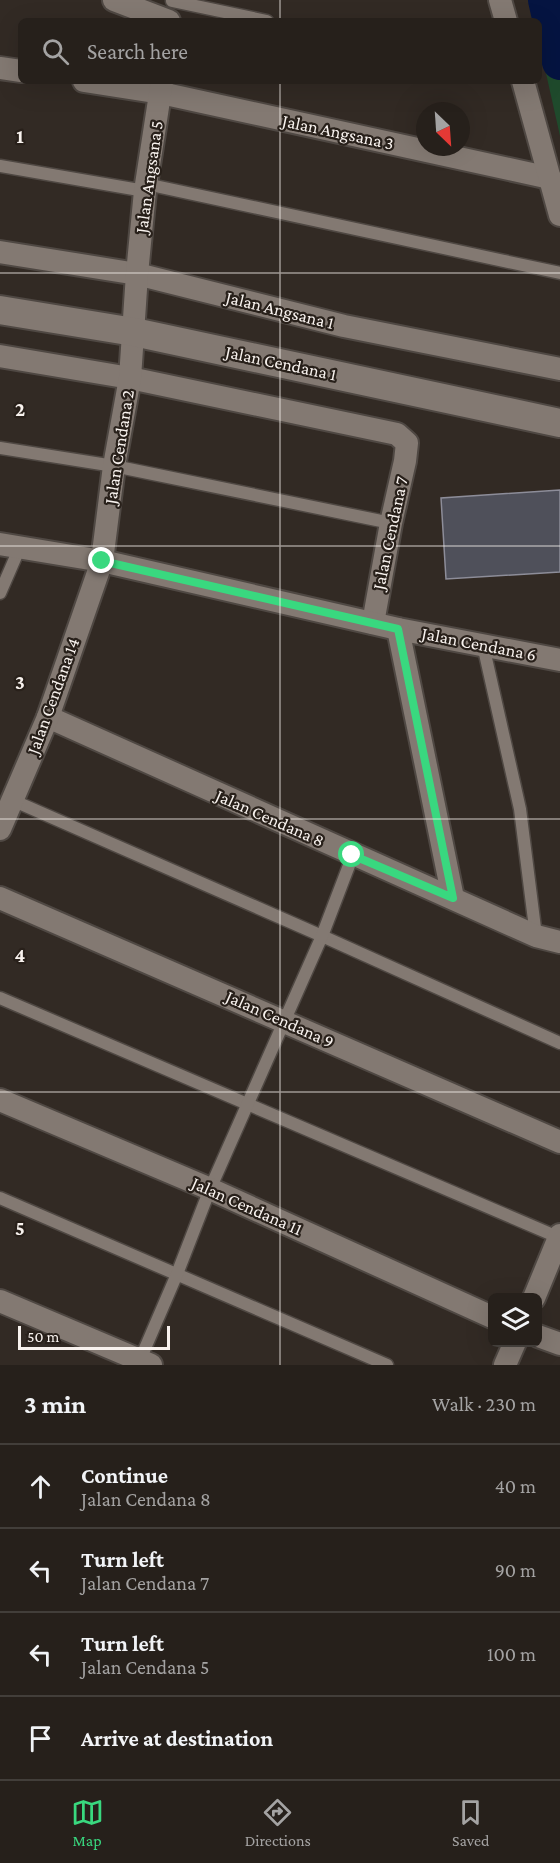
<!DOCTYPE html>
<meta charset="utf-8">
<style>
body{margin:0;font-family:"Crimson Pro",serif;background:#2e2824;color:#f1f3f6}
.controls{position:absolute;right:18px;bottom:18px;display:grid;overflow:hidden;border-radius:9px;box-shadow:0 6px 24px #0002}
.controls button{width:54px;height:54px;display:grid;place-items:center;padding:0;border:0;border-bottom:2px solid #423e3a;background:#26201b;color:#f1f3f6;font:30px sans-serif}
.compass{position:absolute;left:416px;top:102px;width:54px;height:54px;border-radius:50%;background:#26201b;box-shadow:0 6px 24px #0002;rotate:155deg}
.scale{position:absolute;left:18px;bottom:15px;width:152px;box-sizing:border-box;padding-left:6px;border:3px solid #f8f2ee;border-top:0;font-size:16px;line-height:21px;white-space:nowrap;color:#f8f2ee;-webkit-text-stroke:4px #28201a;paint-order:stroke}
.stop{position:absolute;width:18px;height:18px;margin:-14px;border:4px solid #39d87f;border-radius:50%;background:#fff}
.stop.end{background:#39d87f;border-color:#fff;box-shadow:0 2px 6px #0008}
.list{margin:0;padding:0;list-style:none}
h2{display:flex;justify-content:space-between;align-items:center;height:78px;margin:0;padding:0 24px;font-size:26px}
h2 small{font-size:20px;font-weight:400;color:#a4a3a3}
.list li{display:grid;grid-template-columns:39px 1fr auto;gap:18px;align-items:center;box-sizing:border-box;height:84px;padding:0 24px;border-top:2px solid #423e3a}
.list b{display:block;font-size:22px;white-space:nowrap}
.list p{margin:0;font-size:20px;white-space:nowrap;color:#a4a3a3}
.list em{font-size:20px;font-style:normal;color:#a4a3a3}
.icon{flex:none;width:33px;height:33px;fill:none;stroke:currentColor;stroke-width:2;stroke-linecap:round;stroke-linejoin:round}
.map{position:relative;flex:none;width:560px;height:1365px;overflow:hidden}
.search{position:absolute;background:#26201b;box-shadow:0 6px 24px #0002;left:18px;right:18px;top:18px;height:66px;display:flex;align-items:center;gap:15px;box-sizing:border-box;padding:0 21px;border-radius:9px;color:#a4a3a3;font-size:22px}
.sheet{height:414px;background:#26201b}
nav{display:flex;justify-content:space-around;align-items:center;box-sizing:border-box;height:84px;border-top:2px solid #423e3a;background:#26201b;font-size:16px;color:#a4a3a3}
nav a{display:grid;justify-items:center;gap:3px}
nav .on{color:#39d87f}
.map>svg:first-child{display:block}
.green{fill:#1f4a2c}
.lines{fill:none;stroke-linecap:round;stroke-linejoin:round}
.river{stroke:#051441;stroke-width:36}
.building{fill:#4f505a;stroke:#8d8d99;stroke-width:1.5}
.service-casing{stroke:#4f4843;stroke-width:15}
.minor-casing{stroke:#4f4843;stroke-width:26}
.tertiary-casing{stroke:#4f4843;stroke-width:32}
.service{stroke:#837972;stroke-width:12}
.minor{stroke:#837972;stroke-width:22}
.tertiary{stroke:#837972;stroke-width:28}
.route{stroke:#39d87f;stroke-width:8}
.grid{fill:none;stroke:#f8f2ee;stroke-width:1.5;stroke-opacity:0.55}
.labels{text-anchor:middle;stroke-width:4.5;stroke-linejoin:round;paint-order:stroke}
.street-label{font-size:18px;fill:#f8f2ee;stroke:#28201a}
.grid-label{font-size:20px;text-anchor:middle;font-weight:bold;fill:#f8f2ee;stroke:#28201a;stroke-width:4.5;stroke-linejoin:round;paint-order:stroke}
</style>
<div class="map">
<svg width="560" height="1365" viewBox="0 0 560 1365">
<rect width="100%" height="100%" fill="#322a24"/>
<path class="green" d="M 530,0 L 560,0 L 560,136 L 539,42 L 539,21 L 534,21 Z"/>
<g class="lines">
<path class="river" d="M 546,0 L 560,62"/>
</g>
<path class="building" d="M 560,490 L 560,572 L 446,579 L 441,498 Z"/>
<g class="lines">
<defs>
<g id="service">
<path d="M 172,1 L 267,21"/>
<path d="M 0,166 L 145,191"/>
<path d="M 146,184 L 560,273"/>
<path d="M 0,448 L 114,466 L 391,523"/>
<path d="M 0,593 L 20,547"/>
<path d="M 483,645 L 520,809 L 536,936"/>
<path d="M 12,800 L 322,936 L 560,1043"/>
<path d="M 0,998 L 560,1238"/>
<path d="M 0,1198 L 387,1365"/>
<path d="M 140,1360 L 177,1274 L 210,1189 L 322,936 L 353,855"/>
</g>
<g id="minor">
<path d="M 114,0 L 169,21"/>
<path d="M 500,0 L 506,21"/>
<path d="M 0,68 L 21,71"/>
<path d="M 84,81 L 161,93 L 550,178"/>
<path d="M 523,81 L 560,215"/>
<path d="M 0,252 L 137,274 L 344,326 L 560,369"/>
<path d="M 0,356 L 130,378 L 397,434 L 407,443 L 405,461 L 391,523 L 373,623"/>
<path d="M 0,544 L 102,561 L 398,629 L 560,660"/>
<path d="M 398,629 L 453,898"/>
<path d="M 48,717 L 536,936 L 560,942"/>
<path d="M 0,829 L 48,717 L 102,561 L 114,466 L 130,378 L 137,274 L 145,191 L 162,81"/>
<path d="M 0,898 L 560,1142"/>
<path d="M 0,1100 L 210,1189 L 492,1317"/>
<path d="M 534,1298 L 560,1235"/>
<path d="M 0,1301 L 151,1365"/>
<path d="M 538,1336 L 560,1344"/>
<path d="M 505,1365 L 515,1342"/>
</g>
<path id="tertiary" d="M 0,310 L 134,332 L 560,423"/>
</defs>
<use href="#service" class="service-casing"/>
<use href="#minor" class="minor-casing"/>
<use href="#tertiary" class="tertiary-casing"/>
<use href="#service" class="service"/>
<use href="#minor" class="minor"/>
<use href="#tertiary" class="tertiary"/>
</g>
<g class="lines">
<path class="route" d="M 102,561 L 398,629 L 453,898 L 352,855"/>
</g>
<path class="grid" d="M 280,0 L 280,21M 280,81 L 280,1365M 0,273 L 560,273M 0,546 L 560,546M 0,819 L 560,819M 0,1092 L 560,1092"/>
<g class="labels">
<g class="street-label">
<text transform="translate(338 132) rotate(12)" y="6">Jalan Angsana 3</text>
<text transform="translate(149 177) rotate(-82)" y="6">Jalan Angsana 5</text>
<text transform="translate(280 310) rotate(14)" y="6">Jalan Angsana 1</text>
<text transform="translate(281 363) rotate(12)" y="6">Jalan Cendana 1</text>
<text transform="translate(119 447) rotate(-81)" y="6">Jalan Cendana 2</text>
<text transform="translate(390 533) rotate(-78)" y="6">Jalan Cendana 7</text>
<text transform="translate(479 644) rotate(11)" y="6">Jalan Cendana 6</text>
<text transform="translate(53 696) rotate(-70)" y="6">Jalan Cendana 14</text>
<text transform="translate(270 818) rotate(24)" y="6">Jalan Cendana 8</text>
<text transform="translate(280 1019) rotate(24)" y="6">Jalan Cendana 9</text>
<text transform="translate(247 1206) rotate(24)" y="6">Jalan Cendana 11</text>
</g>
</g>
<g class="grid-label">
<text x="20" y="143">1</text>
<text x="20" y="416">2</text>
<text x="20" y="689">3</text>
<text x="20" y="962">4</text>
<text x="20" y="1235">5</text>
</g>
</svg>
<div class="controls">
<button><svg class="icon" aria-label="layers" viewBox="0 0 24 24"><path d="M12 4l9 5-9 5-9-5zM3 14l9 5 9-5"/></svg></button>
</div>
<svg class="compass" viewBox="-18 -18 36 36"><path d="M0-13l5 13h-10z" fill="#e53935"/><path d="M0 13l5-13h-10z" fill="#a4a3a3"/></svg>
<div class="scale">50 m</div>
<div class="stop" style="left:352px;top:855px"></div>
<div class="stop end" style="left:102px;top:561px"></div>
<div class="search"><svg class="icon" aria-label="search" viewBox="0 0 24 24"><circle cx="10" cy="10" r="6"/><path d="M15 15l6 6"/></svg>Search here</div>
</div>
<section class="sheet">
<h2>3 min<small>Walk · 230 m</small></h2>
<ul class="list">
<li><svg class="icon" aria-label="ahead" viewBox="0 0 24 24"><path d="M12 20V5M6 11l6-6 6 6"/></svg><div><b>Continue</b><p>Jalan Cendana 8</p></div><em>40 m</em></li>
<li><svg class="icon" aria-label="left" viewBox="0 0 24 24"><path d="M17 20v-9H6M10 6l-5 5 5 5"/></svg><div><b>Turn left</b><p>Jalan Cendana 7</p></div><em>90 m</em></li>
<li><svg class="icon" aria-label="left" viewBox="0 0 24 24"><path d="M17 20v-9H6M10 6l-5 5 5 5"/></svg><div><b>Turn left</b><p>Jalan Cendana 5</p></div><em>100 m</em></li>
<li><svg class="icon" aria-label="arrive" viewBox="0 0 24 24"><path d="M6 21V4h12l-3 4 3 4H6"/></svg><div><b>Arrive at destination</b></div></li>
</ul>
</section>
<nav>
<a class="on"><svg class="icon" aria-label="map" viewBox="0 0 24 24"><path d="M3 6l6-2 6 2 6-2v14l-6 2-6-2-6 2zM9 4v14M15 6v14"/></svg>Map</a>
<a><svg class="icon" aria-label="directions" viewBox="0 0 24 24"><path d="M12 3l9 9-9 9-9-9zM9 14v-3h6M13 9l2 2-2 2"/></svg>Directions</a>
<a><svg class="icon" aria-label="saved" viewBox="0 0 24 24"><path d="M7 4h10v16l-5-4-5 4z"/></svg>Saved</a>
</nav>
